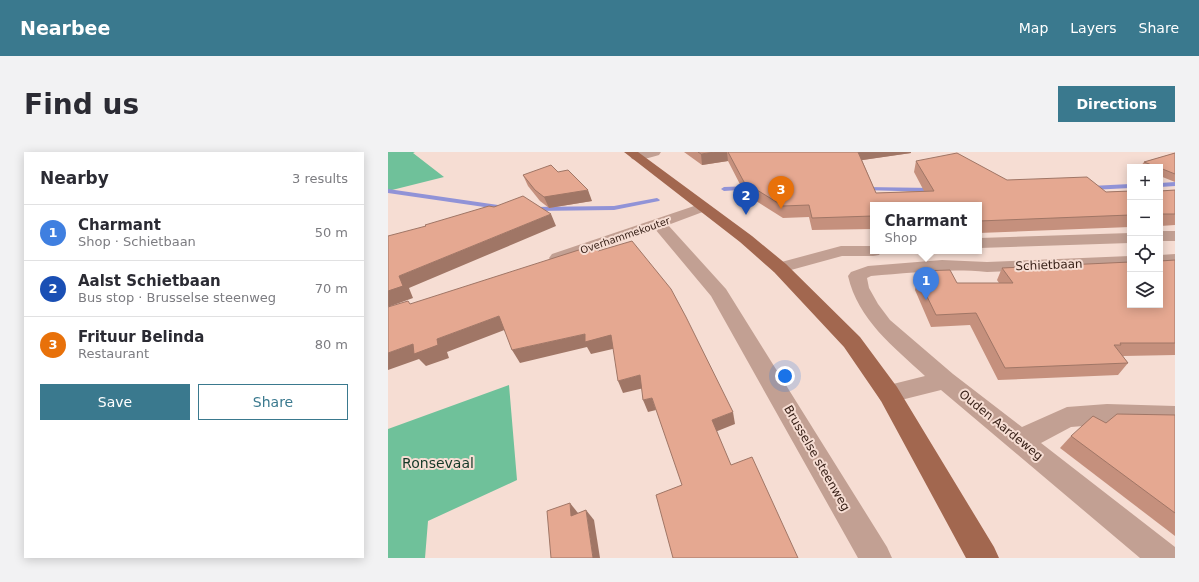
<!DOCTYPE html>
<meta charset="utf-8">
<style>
body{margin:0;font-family:"DejaVu Sans",sans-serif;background:#f2f2f3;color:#2b2b33}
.controls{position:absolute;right:12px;top:12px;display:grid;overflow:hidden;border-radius:0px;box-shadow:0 2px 10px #0003}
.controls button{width:36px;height:36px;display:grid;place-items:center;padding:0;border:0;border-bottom:1px solid #e1e1e2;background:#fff;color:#2b2b33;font:20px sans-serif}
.you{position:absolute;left:397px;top:224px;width:14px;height:14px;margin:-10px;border:3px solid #fff;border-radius:50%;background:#1a73e8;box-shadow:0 0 0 6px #1a73e833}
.badge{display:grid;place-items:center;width:26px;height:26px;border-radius:50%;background:#3a798e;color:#fff;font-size:13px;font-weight:700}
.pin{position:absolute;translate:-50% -33px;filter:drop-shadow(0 1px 2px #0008)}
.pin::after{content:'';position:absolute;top:21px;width:14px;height:12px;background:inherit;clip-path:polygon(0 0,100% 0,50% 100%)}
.popup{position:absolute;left:482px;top:50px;width:112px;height:52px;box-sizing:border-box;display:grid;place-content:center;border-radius:0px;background:#fff;filter:drop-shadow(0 1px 3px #0005);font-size:13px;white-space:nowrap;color:#7c7c81}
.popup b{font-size:15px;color:#2b2b33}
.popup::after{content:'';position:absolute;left:50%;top:100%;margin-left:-8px;border:8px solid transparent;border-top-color:#fff}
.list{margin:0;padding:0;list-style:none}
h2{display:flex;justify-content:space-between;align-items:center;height:52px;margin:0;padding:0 16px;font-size:17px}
h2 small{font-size:13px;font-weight:400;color:#7c7c81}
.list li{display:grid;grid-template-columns:26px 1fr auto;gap:12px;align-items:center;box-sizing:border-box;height:56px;padding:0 16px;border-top:1px solid #e1e1e2}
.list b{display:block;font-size:15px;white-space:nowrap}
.list p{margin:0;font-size:13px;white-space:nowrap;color:#7c7c81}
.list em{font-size:13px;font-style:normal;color:#7c7c81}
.actions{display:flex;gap:8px;padding:12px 16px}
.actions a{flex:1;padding:9px 0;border:1px solid #3a798e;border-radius:0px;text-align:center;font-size:14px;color:#3a798e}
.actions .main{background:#3a798e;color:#fff}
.icon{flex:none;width:22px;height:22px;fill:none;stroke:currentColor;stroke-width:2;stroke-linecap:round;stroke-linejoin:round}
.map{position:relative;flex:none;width:787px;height:406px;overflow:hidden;border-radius:0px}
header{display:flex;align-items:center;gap:24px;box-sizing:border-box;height:56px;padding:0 20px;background:#3a798e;color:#fff}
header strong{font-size:19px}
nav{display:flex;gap:22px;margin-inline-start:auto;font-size:14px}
.intro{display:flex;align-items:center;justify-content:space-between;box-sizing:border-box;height:96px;padding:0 24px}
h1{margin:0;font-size:28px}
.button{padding:10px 18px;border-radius:0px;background:#3a798e;color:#fff;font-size:14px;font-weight:700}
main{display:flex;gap:24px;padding:0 24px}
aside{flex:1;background:#fff;border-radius:0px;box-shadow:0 2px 10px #0003}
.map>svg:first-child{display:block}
.forest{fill:#6fc19a}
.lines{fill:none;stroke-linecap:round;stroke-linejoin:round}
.stream{fill:#9193d7;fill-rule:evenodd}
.minor{fill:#c2a093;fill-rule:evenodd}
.major{fill:#a2674f;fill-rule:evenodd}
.wall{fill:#c5907d}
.shaded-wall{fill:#a07666}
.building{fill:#e5a891;stroke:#a07666}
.labels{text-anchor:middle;stroke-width:4;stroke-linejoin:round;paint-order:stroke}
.far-street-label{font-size:10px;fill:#331c13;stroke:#f6ddd3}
.street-label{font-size:12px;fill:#331c13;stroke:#f6ddd3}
.near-park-label{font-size:14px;fill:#133827;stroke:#f6ddd3}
</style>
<header>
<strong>Nearbee</strong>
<nav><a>Map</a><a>Layers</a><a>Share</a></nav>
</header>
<div class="intro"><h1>Find us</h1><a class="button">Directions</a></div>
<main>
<aside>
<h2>Nearby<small>3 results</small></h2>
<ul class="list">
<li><span class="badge" style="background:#3f7fe0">1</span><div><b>Charmant</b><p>Shop · Schietbaan</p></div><em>50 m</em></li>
<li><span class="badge" style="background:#1a4fb4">2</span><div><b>Aalst Schietbaan</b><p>Bus stop · Brusselse steenweg</p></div><em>70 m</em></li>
<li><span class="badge" style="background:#e8710a">3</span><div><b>Frituur Belinda</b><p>Restaurant</p></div><em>80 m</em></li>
</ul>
<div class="actions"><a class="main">Save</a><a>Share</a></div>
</aside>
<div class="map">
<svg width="787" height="406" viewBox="0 0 787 406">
<rect width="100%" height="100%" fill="#f6ddd3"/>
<g class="forest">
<path d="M 0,0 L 27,0 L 25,1 L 56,25 L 0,39 Z"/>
<path d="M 121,233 L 129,328 L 40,369 L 37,406 L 0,406 L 0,277 Z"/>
</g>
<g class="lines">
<g class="stream">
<path d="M 787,30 L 787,34 L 772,35 L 772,31 Z"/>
<path d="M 742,32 L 742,36 L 703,38 L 700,36 L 703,34 Z"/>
<path d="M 363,34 L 366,36 L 365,37 L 336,39 L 333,37 L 336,35 Z"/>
<path d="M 477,35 L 545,36 L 548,38 L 545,40 L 475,38 L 475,36 Z"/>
<path d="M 0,37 L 117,54 L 120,56 L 117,58 L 0,41 Z"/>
<path d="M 269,46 L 272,48 L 271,49 L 226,58 L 145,59 L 142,57 L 145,55 L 226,54 Z"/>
</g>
<g class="minor">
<path d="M 248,0 L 273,0 L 271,3 C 263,5 252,9 244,7 L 242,4 L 244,1 Z"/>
<path d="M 315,51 L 320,52 L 322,55 L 320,58 L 280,73 L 338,137 L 499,395 L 504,406 L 470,406 L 323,144 L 267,77 L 176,110 L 170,111 L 164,110 L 161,106 L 164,102 Z"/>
<rect x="772" y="79" width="15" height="10"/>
<path d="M 742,81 L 742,91 L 591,96 L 591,86 Z"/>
<path d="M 453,94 L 485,94 L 485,99 L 494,99 L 491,103 L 485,104 L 454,104 L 392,121 L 386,120 L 383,116 L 386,112 Z"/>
<path d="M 787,102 L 787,112 L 772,113 L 772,103 Z"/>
<path d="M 742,104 L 742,114 L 599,120 C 560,116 522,121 483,124 L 479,126 L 481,136 L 490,152 L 502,168 L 565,222 L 634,275 L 679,255 L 719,252 L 787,254 L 787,274 L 719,272 L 683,275 L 653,291 L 787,395 L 787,406 L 752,406 L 553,238 L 501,251 L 493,249 L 489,242 L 493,235 L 537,224 C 506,195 470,168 460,124 L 463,120 L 480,114 L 554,108 L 599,110 Z"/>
</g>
<path class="major" d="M 236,0 L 250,0 L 364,84 L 398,112 L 472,185 L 509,235 L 606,395 L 611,406 L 578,406 L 493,249 L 456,195 L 386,120 L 352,90 Z"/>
</g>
<g class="wall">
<path d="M 296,0 L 523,0 L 523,1 L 474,8 L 488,41 L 536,39 L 526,20 L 528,9 L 619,28 L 718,40 L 742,39 L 742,75 L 591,81 L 591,53 L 485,53 L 485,77 L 424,78 L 421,65 L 395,66 L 357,42 L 340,9 L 314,13 Z"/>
<path d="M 787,1 L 787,30 L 772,24 L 772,15 L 752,15 L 756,10 Z"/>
<path d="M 170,20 L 204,49 L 161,56 L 152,49 L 140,34 L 135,23 Z"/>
<path d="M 787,38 L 787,73 L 772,74 L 772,39 Z"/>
<path d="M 787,108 L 787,203 L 735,204 L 740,211 L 730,223 L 610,228 L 582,173 L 543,175 L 527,138 L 528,133 L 528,131 L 531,119 L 569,131 L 611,131 L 609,128 L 614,116 Z"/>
<path d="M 787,263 L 787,384 L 672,296 L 683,284 L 718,271 Z"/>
</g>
<g class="shaded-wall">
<path d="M 327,0 L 339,0 L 340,9 L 314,13 L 313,2 Z"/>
<path d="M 469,0 L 523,0 L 523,1 L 468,9 Z"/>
<path d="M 200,38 L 204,49 L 161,56 L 156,45 Z"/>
<path d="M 163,62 L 168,74 L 21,136 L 25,146 L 0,155 L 0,139 L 11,124 Z"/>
<path d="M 111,164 L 119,177 L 59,200 L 61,206 L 38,214 L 31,207 L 0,218 L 0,201 L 25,192 L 49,187 Z"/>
<path d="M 197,182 L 223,183 L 229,196 L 203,202 L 199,195 L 132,211 L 124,198 Z"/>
<path d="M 252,223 L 256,236 L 235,241 L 230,229 Z"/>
<path d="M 264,246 L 268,258 L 260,260 L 255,248 Z"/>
<path d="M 345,260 L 347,272 L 327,280 L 324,268 Z"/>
<path d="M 182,351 L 190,361 L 191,374 L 183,364 Z"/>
<path d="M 198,358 L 206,368 L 212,406 L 205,406 Z"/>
</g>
<g class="building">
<path d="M 310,0 L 327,0 L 313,2 Z"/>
<path d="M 340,0 L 470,0 L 488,41 L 546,39 L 528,9 L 569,1 L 619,28 L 699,25 L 718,40 L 742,39 L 742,63 L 591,69 L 591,53 L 485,53 L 485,64 L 424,66 L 421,53 L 395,54 L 356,30 Z"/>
<path d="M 787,1 L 787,22 L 772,16 L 772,15 L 769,15 L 756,10 Z"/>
<path d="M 163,13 L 170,20 L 180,18 L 200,38 L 156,45 L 147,38 L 135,23 Z"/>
<path d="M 787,38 L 787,62 L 772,62 L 772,39 Z"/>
<path d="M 135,44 L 163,62 L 11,124 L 15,134 L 0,139 L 0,84 L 38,74 L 37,73 L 101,54 L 106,55 Z"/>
<path d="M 244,89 L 283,137 L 298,165 L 345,260 L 324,268 L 343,313 L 364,305 L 410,406 L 285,406 L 268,343 L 294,333 L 264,246 L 255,248 L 252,223 L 230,229 L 223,183 L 197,190 L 197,182 L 124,198 L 111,164 L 49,187 L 50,193 L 26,202 L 25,192 L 0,201 L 0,155 L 20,149 L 22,152 L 197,96 L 200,100 L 208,97 L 210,99 Z"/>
<path d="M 787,108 L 787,191 L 732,191 L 733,193 L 726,193 L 740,211 L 617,216 L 588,161 L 548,163 L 530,126 L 534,126 L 531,119 L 562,118 L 569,131 L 625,131 L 614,116 L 742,110 L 742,153 L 772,153 L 772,109 Z"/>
<path d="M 729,262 L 787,263 L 787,361 L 683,284 L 705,264 L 718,271 Z"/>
<path d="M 182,351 L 183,364 L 198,358 L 205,406 L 163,406 L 159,359 Z"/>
</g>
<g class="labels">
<g class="far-street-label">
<text transform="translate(237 83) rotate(-19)" y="4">Overhammekouter</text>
</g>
<g class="street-label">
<text transform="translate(661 113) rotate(-2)" y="4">Schietbaan</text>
<text transform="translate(613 273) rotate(39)" y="4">Ouden Aardeweg</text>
<text transform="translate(429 306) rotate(60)" y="4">Brusselse steenweg</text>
</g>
<g class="near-park-label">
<text x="50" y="316">Ronsevaal</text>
</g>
</g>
</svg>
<div class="controls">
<button>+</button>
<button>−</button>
<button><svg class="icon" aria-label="locate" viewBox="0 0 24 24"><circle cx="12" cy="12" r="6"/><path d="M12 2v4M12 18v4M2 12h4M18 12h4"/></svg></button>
<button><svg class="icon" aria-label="layers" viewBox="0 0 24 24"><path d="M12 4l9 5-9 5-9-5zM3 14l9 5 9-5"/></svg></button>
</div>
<div class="you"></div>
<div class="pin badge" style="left:538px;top:148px;background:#3f7fe0">1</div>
<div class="popup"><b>Charmant</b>Shop</div>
<div class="pin badge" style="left:358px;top:63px;background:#1a4fb4">2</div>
<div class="pin badge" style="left:393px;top:57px;background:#e8710a">3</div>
</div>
</main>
